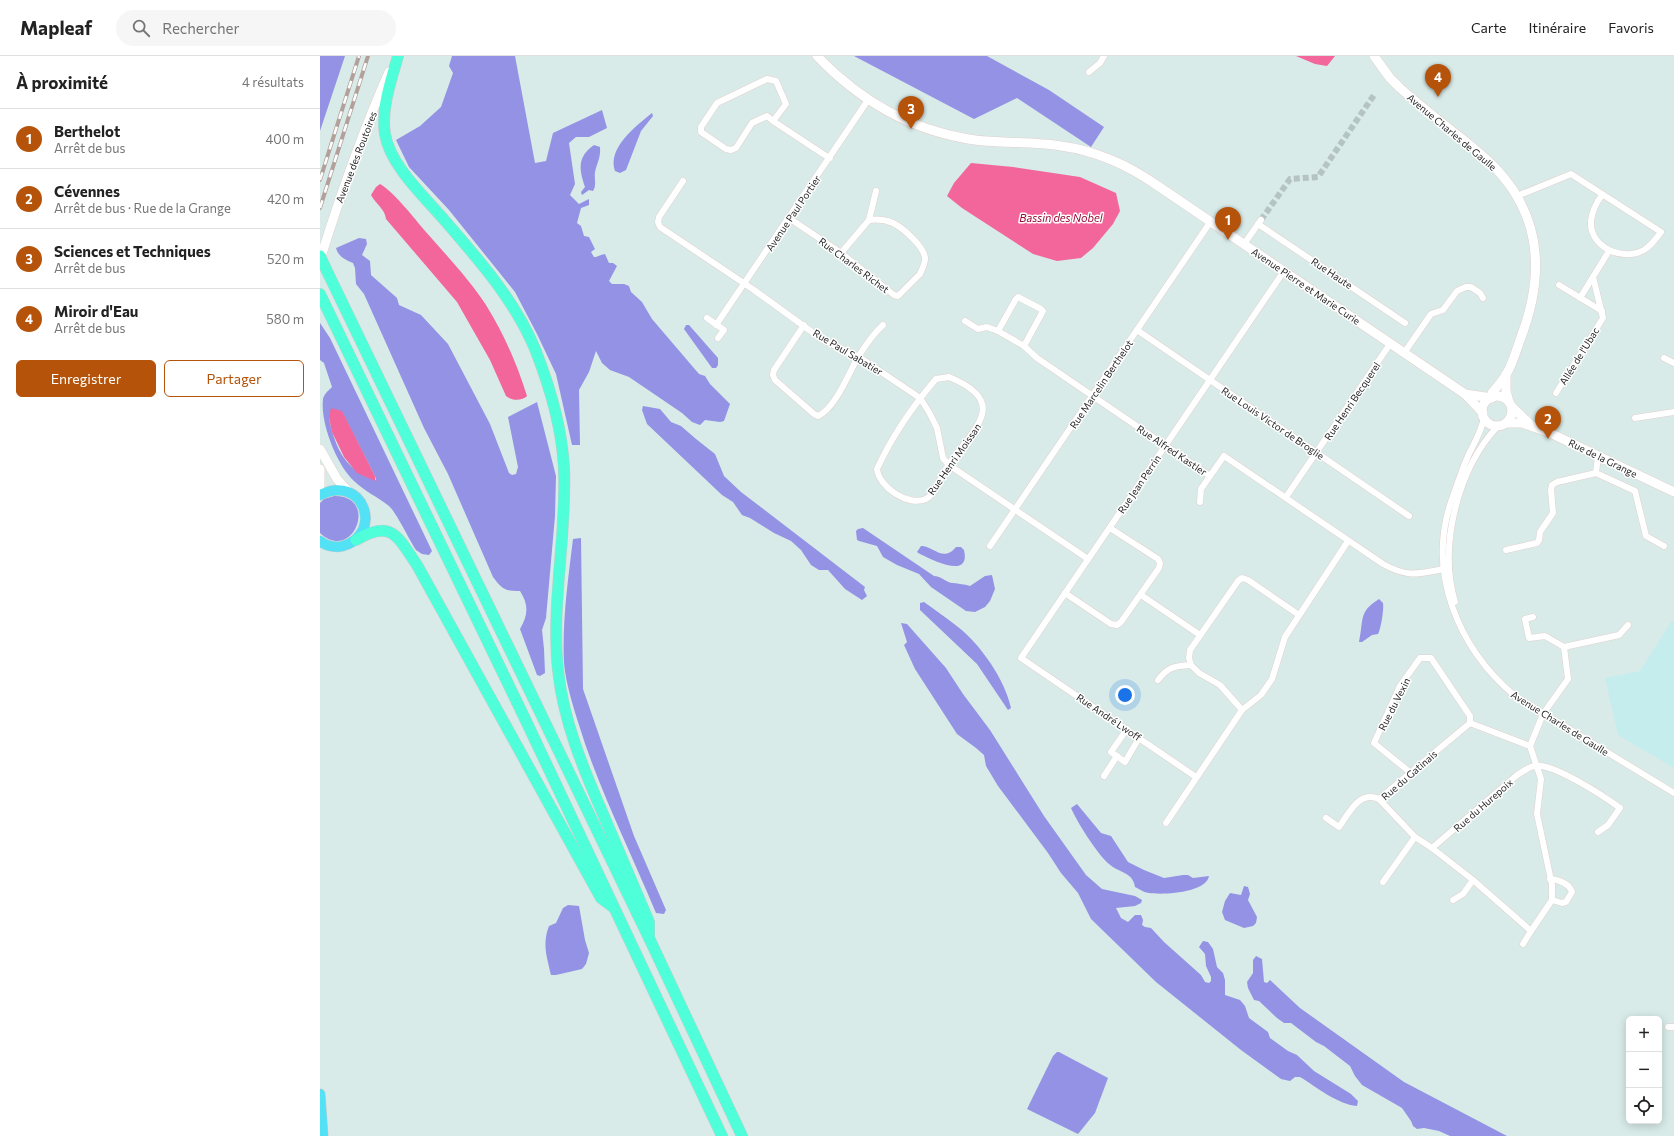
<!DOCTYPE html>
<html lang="fr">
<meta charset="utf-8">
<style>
body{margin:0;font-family:Commissioner,sans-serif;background:#f6f6f6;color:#222}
.controls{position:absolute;right:12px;bottom:12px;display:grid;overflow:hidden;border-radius:6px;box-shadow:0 2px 10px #0003}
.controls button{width:36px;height:36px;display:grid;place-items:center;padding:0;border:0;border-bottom:1px solid #e0e0e0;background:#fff;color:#222;font:20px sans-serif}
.you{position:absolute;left:805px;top:639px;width:14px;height:14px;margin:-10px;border:3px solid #fff;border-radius:50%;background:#1a73e8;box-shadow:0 0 0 6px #1a73e833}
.badge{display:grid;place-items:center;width:26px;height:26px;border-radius:50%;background:#b45309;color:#fff;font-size:13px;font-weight:700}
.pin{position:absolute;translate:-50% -33px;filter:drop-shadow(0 1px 2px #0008)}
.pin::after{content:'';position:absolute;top:21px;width:14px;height:12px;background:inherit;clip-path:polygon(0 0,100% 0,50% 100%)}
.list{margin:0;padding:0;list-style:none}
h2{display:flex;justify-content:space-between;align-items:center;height:52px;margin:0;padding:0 16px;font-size:17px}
h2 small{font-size:13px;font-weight:400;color:#767676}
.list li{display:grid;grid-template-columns:26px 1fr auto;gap:12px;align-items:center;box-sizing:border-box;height:60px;padding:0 16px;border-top:1px solid #e0e0e0}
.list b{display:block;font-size:15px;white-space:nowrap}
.list p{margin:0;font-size:13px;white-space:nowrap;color:#767676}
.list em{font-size:13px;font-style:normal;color:#767676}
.actions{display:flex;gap:8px;padding:12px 16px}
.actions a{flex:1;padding:9px 0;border:1px solid #b45309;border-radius:6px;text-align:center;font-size:14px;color:#b45309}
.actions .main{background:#b45309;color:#fff}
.icon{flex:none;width:22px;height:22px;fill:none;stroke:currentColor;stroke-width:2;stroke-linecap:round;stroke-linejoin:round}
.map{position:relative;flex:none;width:1354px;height:1080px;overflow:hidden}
header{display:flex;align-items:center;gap:24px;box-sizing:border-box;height:56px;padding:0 20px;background:#fff;border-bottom:1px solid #e0e0e0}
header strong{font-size:19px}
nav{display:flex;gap:22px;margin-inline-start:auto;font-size:14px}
.search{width:280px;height:36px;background:#f6f6f6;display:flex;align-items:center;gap:10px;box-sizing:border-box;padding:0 14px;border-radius:22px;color:#767676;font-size:15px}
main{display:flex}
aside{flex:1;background:#fff}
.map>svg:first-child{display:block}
.education{fill:#c6edee}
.green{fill:#9392e4;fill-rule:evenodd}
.water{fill:#f2669b}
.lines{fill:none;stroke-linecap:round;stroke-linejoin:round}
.street-tunnel{stroke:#b5c4c2;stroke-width:6;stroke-dasharray:6 3;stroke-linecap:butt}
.street-casing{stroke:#e2d1cd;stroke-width:7}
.secondary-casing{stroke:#e2d1cd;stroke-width:10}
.primary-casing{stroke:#cbcbcb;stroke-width:11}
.highway-casing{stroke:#cbcbcb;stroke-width:12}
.street{stroke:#fff;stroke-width:6}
.secondary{stroke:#fff;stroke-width:9}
.primary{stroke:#53e2f5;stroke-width:10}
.highway{stroke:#4fffd9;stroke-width:11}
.rail-casing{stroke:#b3a09b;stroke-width:4}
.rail{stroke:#fff;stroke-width:2.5;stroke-dasharray:8;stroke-linecap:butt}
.highway-bridge-casing{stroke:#cbcbcb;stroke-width:12;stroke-linecap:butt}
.highway-bridge{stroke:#4fffd9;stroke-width:11}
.labels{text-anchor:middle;stroke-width:3;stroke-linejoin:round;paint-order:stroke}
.street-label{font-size:10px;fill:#282828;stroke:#fff}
.water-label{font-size:11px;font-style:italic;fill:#9a0935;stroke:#fff}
</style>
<header>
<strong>Mapleaf</strong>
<div class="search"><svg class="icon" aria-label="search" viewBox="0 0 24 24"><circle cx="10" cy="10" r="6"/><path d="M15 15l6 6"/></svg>Rechercher</div>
<nav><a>Carte</a><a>Itinéraire</a><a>Favoris</a></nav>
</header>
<main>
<aside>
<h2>À proximité<small>4 résultats</small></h2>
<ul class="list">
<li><span class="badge">1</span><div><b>Berthelot</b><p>Arrêt de bus</p></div><em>400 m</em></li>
<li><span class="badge">2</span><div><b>Cévennes</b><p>Arrêt de bus · Rue de la Grange</p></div><em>420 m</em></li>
<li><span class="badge">3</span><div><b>Sciences et Techniques</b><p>Arrêt de bus</p></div><em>520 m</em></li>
<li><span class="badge">4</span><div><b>Miroir d'Eau</b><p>Arrêt de bus</p></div><em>580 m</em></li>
</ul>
<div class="actions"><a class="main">Enregistrer</a><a>Partager</a></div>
</aside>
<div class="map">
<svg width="1354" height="1080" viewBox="0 0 1354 1080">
<rect width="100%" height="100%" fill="#d8ebe9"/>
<path class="education" d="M 1354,565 L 1354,712 L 1298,679 L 1285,622 L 1320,615 L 1351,566 Z"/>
<g class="green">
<path d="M 0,0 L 25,0 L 0,75 Z"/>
<path d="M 132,0 L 195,0 L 215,107 L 226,105 L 233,77 L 282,54 L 287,72 L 269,81 L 256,81 L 249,87 L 255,128 L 250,139 L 259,148 L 269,143 L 269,149 L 261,152 L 257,167 L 261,170 L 264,180 L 269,181 L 275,193 L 271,196 L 274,201 L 276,201 L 281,199 L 285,198 L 289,207 L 293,207 L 297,210 L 289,225 L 292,228 L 304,228 L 309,230 L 311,236 L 322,246 L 332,263 L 379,318 L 385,320 L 390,328 L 410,348 L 404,365 L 400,366 L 385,364 L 380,369 L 372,366 L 362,357 L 309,321 L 290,314 L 282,307 L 276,295 L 269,316 L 259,334 L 260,389 L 252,389 L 236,318 L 217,278 L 195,236 L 129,154 L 89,111 L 76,84 L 100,70 L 121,51 L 133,17 L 129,10 Z"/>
<path d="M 534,0 L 667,0 L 729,34 L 784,71 L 771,91 L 697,42 L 654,63 Z"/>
<path d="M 332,57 L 333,60 L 321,75 L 306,114 L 300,117 L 295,115 C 287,92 316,70 332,57 Z"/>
<path d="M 274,89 L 280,91 C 281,101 277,107 275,116 C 274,123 277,129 273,135 L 269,134 L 262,139 L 261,136 L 265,131 C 259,113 257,101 274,89 Z"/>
<path d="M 39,182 L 46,183 L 47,188 L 42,199 L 50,205 L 51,219 L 77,242 L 79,249 L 101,259 L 128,288 L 170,368 L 189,417 L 192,419 L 196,418 L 198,411 L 188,361 L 217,346 L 236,420 L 235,460 L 226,562 L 222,574 L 224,593 L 225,617 L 220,620 L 217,619 L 200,573 C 208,559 209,549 200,535 C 184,535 182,533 173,521 L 128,418 L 104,372 L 44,238 L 36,228 L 35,212 L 33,207 C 25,204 18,200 16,192 Z"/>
<path d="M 0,267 L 10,282 L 112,495 L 109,499 L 102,498 L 96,494 C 90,485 76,456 69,450 C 58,441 44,435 34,425 C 17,409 0,367 3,343 C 4,338 9,334 12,331 L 4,307 L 0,304 ZM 22,356 L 55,420 L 56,424 C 48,420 37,416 31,410 C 18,398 12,378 9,362 Z"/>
<path d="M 366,269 L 369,269 L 398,302 L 398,309 L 396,312 L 392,312 L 364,273 Z"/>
<path d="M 323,350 L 340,353 L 351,366 L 361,370 L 376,383 L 395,398 L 404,420 L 421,436 L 545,531 L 544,534 L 547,540 L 542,544 L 525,533 L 508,514 L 499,514 L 491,509 L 481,494 L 471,485 L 454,477 L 430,462 L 422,459 L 413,446 L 402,439 L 327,368 L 322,354 Z"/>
<path d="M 14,440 C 60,439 33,508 0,477 L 0,447 L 4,443 Z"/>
<path d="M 543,472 L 614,520 C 624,521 626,527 633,527 C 639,528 644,528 650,530 L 665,520 L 672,519 L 675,533 L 670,545 L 665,551 L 655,556 L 646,555 L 611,531 L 599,518 L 577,509 L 563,501 L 557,490 L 539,485 L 537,484 L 536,475 L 538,473 Z"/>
<path d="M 261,482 L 263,633 L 314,780 L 346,854 L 344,858 L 336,857 C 310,794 279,734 259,669 C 253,650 246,628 244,607 C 242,566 248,524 253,483 Z"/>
<path d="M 601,490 C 614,490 623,507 636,491 L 641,491 L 644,494 C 651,524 613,504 600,498 L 597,496 Z"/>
<path d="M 1059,543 L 1063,547 C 1064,553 1061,573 1058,578 L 1052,579 L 1042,586 L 1039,586 C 1044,564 1038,556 1059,543 Z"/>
<path d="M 604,546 C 615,554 627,562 638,571 C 661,589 685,624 691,652 L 688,654 L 657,608 L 600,554 L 600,547 Z"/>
<path d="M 581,567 L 587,568 L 626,612 L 643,638 L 670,674 L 724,760 L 766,819 L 782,833 L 815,840 L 822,844 L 821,847 L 815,850 L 796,852 L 801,862 L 808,866 L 815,859 L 821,859 L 823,864 L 822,869 L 825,871 L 831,872 L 844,886 L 881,919 L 885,926 L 889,927 L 891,925 L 891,921 L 886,910 L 885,898 L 879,891 L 883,885 L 888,886 L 893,893 L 897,911 L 903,917 L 905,924 L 905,939 L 920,944 L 925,950 L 929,962 L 948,976 L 950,982 L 968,995 L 977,999 L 994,1015 L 1031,1038 L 1038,1045 L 1037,1050 C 1017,1048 998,1032 980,1021 L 975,1021 L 970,1025 L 961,1023 L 921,994 L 836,926 L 771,863 L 758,837 L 741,817 L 728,797 L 678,730 L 666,710 L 664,699 L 656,692 L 637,678 L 595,613 L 584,589 L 587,586 Z"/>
<path d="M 757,748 L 781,777 L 791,780 L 808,806 L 824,814 L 844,822 L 863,819 L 868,819 L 873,822 L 889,820 C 886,837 843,839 829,837 C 825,837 819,833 815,831 C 813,816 799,817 789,808 C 778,799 757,766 751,752 Z"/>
<path d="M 924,830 L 928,831 L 930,838 L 928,844 L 937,861 L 936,867 L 933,870 L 924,872 L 905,864 L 902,856 L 905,845 L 910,837 L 921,839 Z"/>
<path d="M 248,849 L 259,850 L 265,884 L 269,897 L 266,908 L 262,913 L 236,919 L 231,919 C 227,901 222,888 229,870 L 236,867 L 243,852 Z"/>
<path d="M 936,900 L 942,903 L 944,926 L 947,927 L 950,924 L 980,952 L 1084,1026 L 1187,1080 L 1130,1080 L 1119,1075 L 1104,1072 L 1097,1073 L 1093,1070 L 1091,1065 L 1082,1052 L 1042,1029 L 1035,1020 L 1030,1010 L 1004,990 L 996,986 L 971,967 L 964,967 L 957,962 L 939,945 L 934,944 L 928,932 L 927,926 L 933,917 L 933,904 Z"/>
<path d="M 737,996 L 739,996 L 788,1022 L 775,1057 L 758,1078 L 707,1053 L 733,1000 Z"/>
</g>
<g class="water">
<path d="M 976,0 L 1015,0 L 1007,10 L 995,8 Z"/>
<path d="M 651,107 L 693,111 L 760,121 L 796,137 L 800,155 L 793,168 L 773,192 L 761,202 L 737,205 L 713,198 L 642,152 L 627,140 L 634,127 Z"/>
<path d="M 60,128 C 75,137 94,162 106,176 C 127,200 149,223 166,249 C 184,278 197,308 207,340 C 202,345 192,345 186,340 L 170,304 L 137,246 L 66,163 C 65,153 56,148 51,139 L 56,131 Z"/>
<path d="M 11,352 L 22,355 L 55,420 L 55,425 L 37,417 L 24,401 L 12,376 L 9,362 Z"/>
</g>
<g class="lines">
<path class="street-tunnel" d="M 941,164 L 970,123 L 998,121 L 1054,39"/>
<defs>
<g id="street">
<path d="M 769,16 L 780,7 L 784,0"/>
<path d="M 453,65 L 466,48 L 456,25 L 447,23 L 397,47 L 381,71 L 381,76 L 406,93 L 411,94 L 416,92 L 432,67 L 447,60 L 453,65 L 503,98 L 510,102"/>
<path d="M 363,125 L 339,161 L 338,166 L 340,171 L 434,234 L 503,284 L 539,301 L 600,342 L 609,356 L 617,372 L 623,402 L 629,409 L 768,503"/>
<path d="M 1197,140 L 1251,118 L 1341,176 C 1336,183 1331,190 1324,194 C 1302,206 1269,191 1271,165 C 1272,155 1276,147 1282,139"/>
<path d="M 469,162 L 521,197 L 574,239 L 578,240 L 600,218 C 602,213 605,208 605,203 C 605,191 583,172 573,167 C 566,164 556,163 549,164 L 521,197"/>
<path d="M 549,164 L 556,135"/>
<path d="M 938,168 L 1085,267"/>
<path d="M 924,188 L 941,164"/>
<path d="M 1239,229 L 1282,255"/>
<path d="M 1260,242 L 1289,195"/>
<path d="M 387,262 L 404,274 L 398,282"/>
<path d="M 645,265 L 658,273 L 667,271 L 678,275 L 704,290 L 717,302 L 890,420 L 904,400 L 1063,508 C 1090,523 1100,517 1129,512"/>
<path d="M 396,269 L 548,44"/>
<path d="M 484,269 L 454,314 L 453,319 L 455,324 L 494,358 L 498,360 C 515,353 529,317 538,301 C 545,290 553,278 563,269"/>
<path d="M 817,274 L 1089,460"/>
<path d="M 678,275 L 696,243 L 698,241 L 721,253 L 723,255 L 722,257 L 704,290"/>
<path d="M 1084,297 L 1111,258 L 1123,254 L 1137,235 L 1146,231 L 1151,231 L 1160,237 L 1163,242"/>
<path d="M 1344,302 L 1354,307"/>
<path d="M 629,321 C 690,346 655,371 629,408 C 623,416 615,438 606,443 C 588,451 559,431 557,413 C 573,378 592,351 616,323 Z"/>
<path d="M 1236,337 L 1283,262 L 1273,221"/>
<path d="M 1164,361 C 1162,375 1154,387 1148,400 C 1142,414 1137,429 1132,443 C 1106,516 1138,592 1195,640 L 1354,737"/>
<path d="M 1315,362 L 1354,356"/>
<path d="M 1276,417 L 1315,435 L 1326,480 L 1344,490"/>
<path d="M 966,441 L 1070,288"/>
<path d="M 880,446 L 881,433 L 890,420"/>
<path d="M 670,490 L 891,165"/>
<path d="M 1186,494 L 1217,487 L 1219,484 L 1220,476 L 1233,457 L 1231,434 L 1232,429 L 1237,426 L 1276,417 L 1278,400"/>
<path d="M 745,537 L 791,568 L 797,569 L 801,566 L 839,512 L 840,507 L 838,503 L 790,472"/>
<path d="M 821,539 L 880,579"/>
<path d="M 1135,546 C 1118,490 1138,412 1178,370"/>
<path d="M 1244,591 L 1299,579 L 1308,569"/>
<path d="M 838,624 C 848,611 854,610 871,609"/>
<path d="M 922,654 L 900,629 L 879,617 L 871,609 L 869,602 L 870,594 L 918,525 L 922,522 L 928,524 L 979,559"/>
<path d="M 807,673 L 791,696 L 805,706 L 819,682"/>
<path d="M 1210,690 L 1150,667 L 1059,743 L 1095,781 L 1112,792 L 1153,824 L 1211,875 L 1232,844 L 1232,829 L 1217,758 L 1221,723 L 1210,690 L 1223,658 L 1248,623 L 1244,591 L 1225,580 L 1209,582 L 1205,563 L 1213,561"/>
<path d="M 1091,717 L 1054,687 L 1080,630 L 1100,602 L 1111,602 L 1150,660 L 1150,667"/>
<path d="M 784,720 L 797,700"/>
<path d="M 876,721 L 701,602 L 964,215"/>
<path d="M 1006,762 L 1019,771 C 1029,757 1039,734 1059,743"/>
<path d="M 846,767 L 922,654 L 941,639 L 952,623 L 965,581 L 1028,485"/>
<path d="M 1112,792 L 1196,720 C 1202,716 1208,711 1215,710 C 1232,706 1285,741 1300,752 L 1288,769 L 1278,776"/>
<path d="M 1230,823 C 1239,824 1249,827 1252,836 L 1246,846 L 1242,847 L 1232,844"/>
<path d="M 1063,826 L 1095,781"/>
<path d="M 1133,844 L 1143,838 L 1153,824"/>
<path d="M 1203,888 L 1211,875"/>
<path d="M 1348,971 L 1354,971"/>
</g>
<g id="secondary">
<path d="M 497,0 C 538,43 589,73 648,83 C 679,88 711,85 741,90 C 778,95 808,109 838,130 L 1145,338 L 1163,357"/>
<path d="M 1054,0 L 1070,22 L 1080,32 C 1098,48 1117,63 1136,78 C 1151,90 1167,102 1179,116 C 1224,166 1223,225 1200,284 C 1196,295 1193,307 1187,317 C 1183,324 1177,331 1172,337 L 1173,341"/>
<path d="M 0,204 C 20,140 42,77 69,16"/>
<path d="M 1186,318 L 1186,335 L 1189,346"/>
<path d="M 1145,338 L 1172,342"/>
<circle cx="1177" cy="355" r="15"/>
<path d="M 1192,351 L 1212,370"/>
<path d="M 1186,367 L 1202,367 L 1228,376 L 1354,436"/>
<path d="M 0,393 L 17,423 L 28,435"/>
<path d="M 0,413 L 0,430"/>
</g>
<g id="primary">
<path d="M 0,439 C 44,417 64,478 23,490 C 16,492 6,490 0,485"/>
<path d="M 0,1038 L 3,1080"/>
</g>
<g id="highway">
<path d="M 78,0 C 71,25 61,52 65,78 C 70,110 106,142 126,166 C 160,205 195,245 215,293 C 230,331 242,371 244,412 C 247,479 231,547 238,614 C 243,664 263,712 283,758 C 298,794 314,830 329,866 L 329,882"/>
<path d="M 6,213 L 330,884 L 422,1080"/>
<path d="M 0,238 L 207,667 L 402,1080"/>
<path d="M 36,484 C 72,463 77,480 97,509 L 281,842 L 293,851"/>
</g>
</defs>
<use href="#street" class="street-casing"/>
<use href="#secondary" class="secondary-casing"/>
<use href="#primary" class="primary-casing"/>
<use href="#highway" class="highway-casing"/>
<use href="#street" class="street"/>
<use href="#secondary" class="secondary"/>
<use href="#primary" class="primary"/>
<use href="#highway" class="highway"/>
<defs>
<g id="rail">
<path d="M 0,124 L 39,0"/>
<path d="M 0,152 L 48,0"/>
</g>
</defs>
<use href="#rail" class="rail-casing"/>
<use href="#rail" class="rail"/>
<defs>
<path id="highway-bridge" d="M 0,200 L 6,213"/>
</defs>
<use href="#highway-bridge" class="highway-bridge-casing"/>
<use href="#highway-bridge" class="highway-bridge"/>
</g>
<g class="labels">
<g class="street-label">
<text transform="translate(1132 76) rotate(40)" y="4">Avenue Charles de Gaulle</text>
<text transform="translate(36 101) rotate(-69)" y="4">Avenue des Routoires</text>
<text transform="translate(473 157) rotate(-56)" y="4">Avenue Paul Portier</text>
<text transform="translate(534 209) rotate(37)" y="4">Rue Charles Richet</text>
<text transform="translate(1012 217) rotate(34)" y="4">Rue Haute</text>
<text transform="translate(986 230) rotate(34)" y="4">Avenue Pierre et Marie Curie</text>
<text transform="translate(528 296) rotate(31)" y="4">Rue Paul Sabatier</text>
<text transform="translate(1259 300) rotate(-58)" y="4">Allée de l'Ubac</text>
<text transform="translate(781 328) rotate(-56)" y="4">Rue Marcelin Berthelot</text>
<text transform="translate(1032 345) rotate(-56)" y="4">Rue Henri Becquerel</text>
<text transform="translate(953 367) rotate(34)" y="4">Rue Louis Victor de Broglie</text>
<text transform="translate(852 394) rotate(34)" y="4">Rue Alfred Kastler</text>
<text transform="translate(1283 402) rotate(26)" y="4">Rue de la Grange</text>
<text transform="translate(634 403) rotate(-55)" y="4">Rue Henri Moissan</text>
<text transform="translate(819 428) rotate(-56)" y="4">Rue Jean Perrin</text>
<text transform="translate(1074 648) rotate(-63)" y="4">Rue du Vexin</text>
<text transform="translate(789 661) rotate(34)" y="4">Rue André Lwoff</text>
<text transform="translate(1240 667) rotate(32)" y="4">Avenue Charles de Gaulle</text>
<text transform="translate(1089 719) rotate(-41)" y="4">Rue du Gatinais</text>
<text transform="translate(1163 749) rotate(-41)" y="4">Rue du Hurepoix</text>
</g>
<g class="water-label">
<text x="741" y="166">Bassin des Nobel</text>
</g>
</g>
</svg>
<div class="controls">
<button>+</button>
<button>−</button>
<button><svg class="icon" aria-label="locate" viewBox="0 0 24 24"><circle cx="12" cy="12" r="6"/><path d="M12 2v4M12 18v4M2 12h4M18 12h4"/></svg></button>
</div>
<div class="you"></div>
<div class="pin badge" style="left:908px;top:184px">1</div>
<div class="pin badge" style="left:1228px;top:383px">2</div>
<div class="pin badge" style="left:591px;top:73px">3</div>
<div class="pin badge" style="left:1118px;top:41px">4</div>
</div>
</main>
